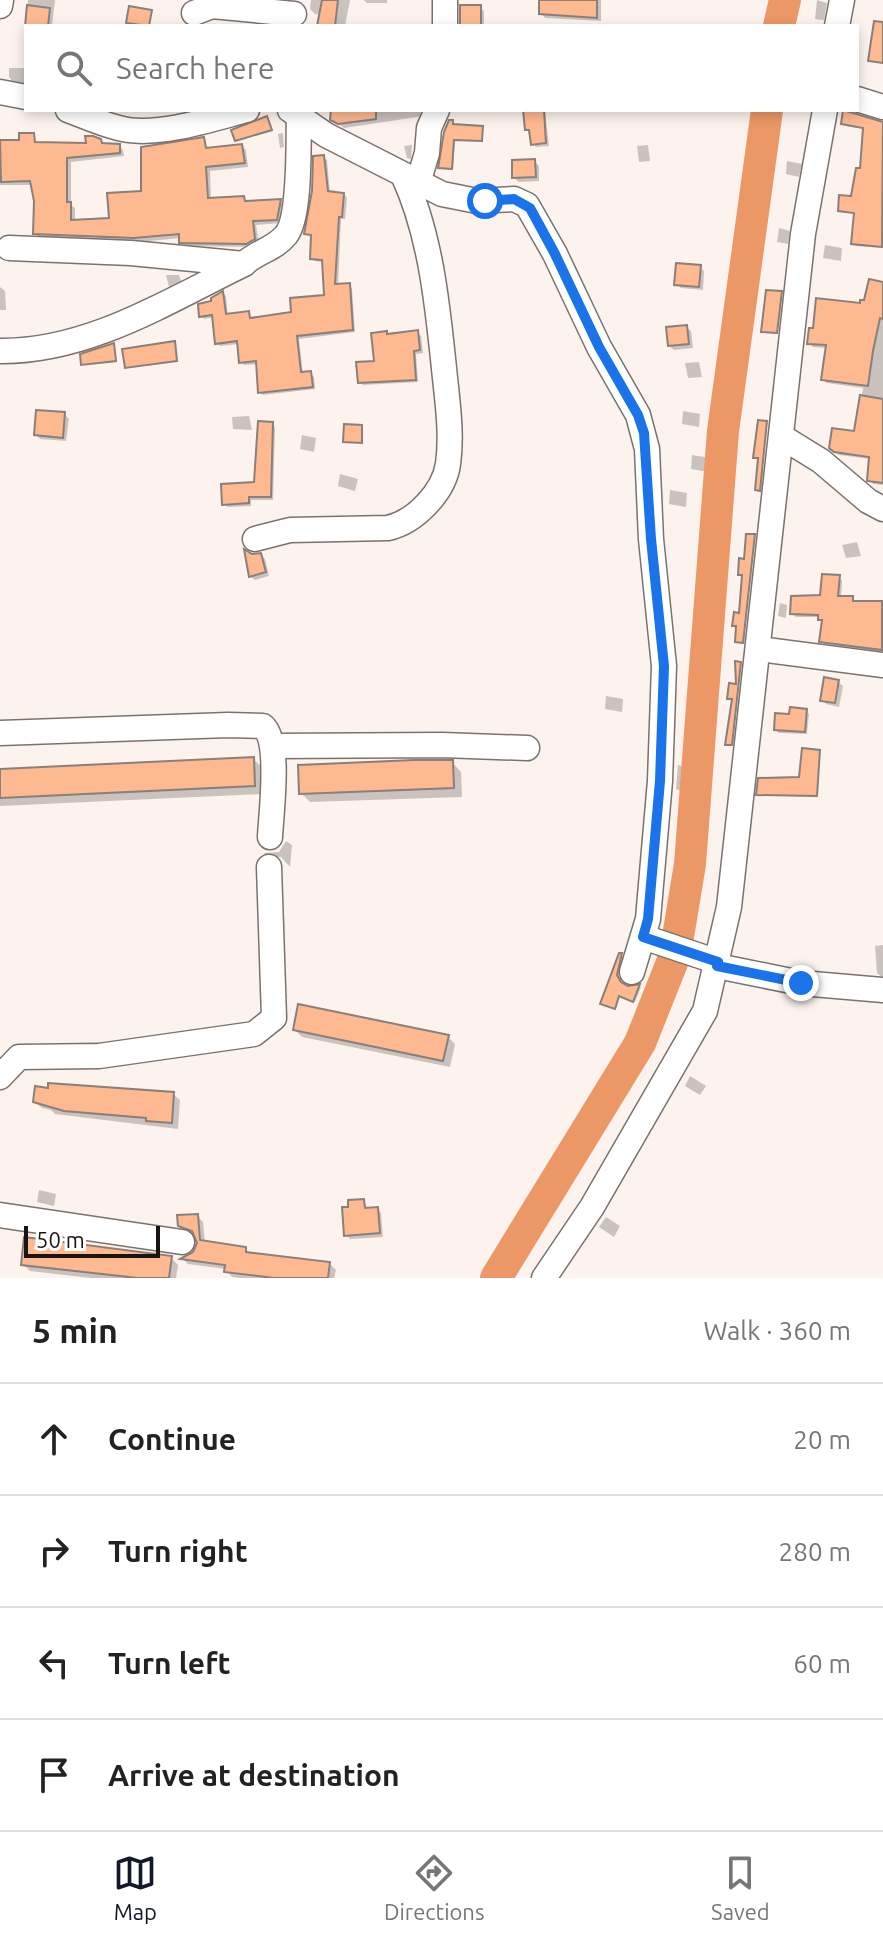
<!DOCTYPE html>
<meta charset="utf-8">
<style>
body{margin:0;font-family:Ubuntu,sans-serif;background:#f6f6f6;color:#222}
.scale{position:absolute;left:24px;bottom:20px;width:136px;box-sizing:border-box;padding-left:8px;border:4px solid #191412;border-top:0;font-size:22px;line-height:28px;white-space:nowrap;color:#191412;-webkit-text-stroke:6px #fff;paint-order:stroke}
.stop{position:absolute;width:24px;height:24px;margin:-18px;border:6px solid #1a73e8;border-radius:50%;background:#fff}
.stop.end{background:#1a73e8;border-color:#fff;box-shadow:0 2px 8px #0008}
.list{margin:0;padding:0;list-style:none}
h2{display:flex;justify-content:space-between;align-items:center;height:104px;margin:0;padding:0 32px;font-size:34px}
h2 small{font-size:26px;font-weight:400;color:#767676}
.list li{display:grid;grid-template-columns:52px 1fr auto;gap:24px;align-items:center;box-sizing:border-box;height:112px;padding:0 32px;border-top:2px solid #e0e0e0}
.list b{display:block;font-size:30px;white-space:nowrap}
.list em{font-size:26px;font-style:normal;color:#767676}
.icon{flex:none;width:44px;height:44px;fill:none;stroke:currentColor;stroke-width:2;stroke-linecap:round;stroke-linejoin:round}
.map{position:relative;flex:none;width:883px;height:1278px;overflow:hidden}
.search{position:absolute;background:#fff;box-shadow:0 4px 12px #0003;left:24px;right:24px;top:24px;height:88px;display:flex;align-items:center;gap:20px;box-sizing:border-box;padding:0 28px;border-radius:0px;color:#767676;font-size:30px}
.sheet{height:552px;background:#fff}
nav{display:flex;justify-content:space-around;align-items:center;box-sizing:border-box;height:112px;border-top:2px solid #e0e0e0;background:#fff;font-size:22px;color:#767676}
nav a{display:grid;justify-items:center;gap:4px}
nav .on{color:#111827}
.map>svg:first-child{display:block}
.shadow{fill:#0003}
.lines{fill:none;stroke-linecap:round;stroke-linejoin:round}
.river{stroke:#ec9866;stroke-width:32}
.building{fill:#feb991;stroke:#8a7f79;stroke-width:2}
.minor-casing{stroke:#7c726c;stroke-width:27}
.minor{stroke:#fff;stroke-width:24}
.route{stroke:#1a73e8;stroke-width:10}
</style>
<div class="map">
<svg width="883" height="1278" viewBox="0 0 883 1278">
<rect width="100%" height="100%" fill="#fdf3ee"/>
<g class="shadow">
<path d="M 28,0 L 55,0 L 52,26 L 26,26 Z"/>
<path d="M 311,0 L 350,0 L 345,26 L 319,26 L 322,15 L 315,14 L 310,9 Z"/>
<path d="M 364,0 L 387,0 L 387,3 L 367,3 Z"/>
<path d="M 541,0 L 601,0 L 601,21 L 545,18 L 541,13 Z"/>
<path d="M 817,0 L 827,3 L 824,20 L 815,19 Z"/>
<path d="M 480,7 L 484,11 L 484,26 L 462,26 Z"/>
<path d="M 9,68 L 26,68 L 26,84 L 13,82 L 9,77 Z"/>
<path d="M 333,110 L 410,110 L 420,112 L 424,116 L 344,128 L 332,119 Z"/>
<path d="M 525,110 L 545,110 L 549,146 L 536,147 L 533,144 L 531,134 L 527,129 Z"/>
<path d="M 845,110 L 851,115 L 878,123 L 883,122 L 883,248 L 856,246 L 853,243 L 856,214 L 840,211 L 853,198 L 861,171 L 865,129 L 845,126 L 843,123 Z"/>
<path d="M 268,120 L 272,131 L 236,140 Z"/>
<path d="M 452,122 L 454,126 L 482,128 L 483,142 L 455,140 L 453,170 L 442,169 Z"/>
<path d="M 283,133 L 284,147 L 280,148 L 278,134 Z"/>
<path d="M 100,140 L 105,145 L 119,146 L 123,150 L 124,156 L 71,162 L 71,205 L 75,208 L 75,222 L 111,220 L 204,140 L 208,149 L 242,146 L 246,150 L 248,167 L 210,171 L 211,200 L 243,198 L 248,202 L 280,201 L 284,205 L 281,223 L 256,225 L 259,243 L 251,247 L 185,246 L 181,238 L 139,242 L 39,237 L 35,233 L 33,185 L 0,185 L 0,158 L 88,145 Z"/>
<path d="M 412,145 L 411,159 L 407,158 L 404,146 Z"/>
<path d="M 648,145 L 650,161 L 639,162 L 637,146 Z"/>
<path d="M 323,157 L 327,160 L 330,193 L 344,194 L 347,198 L 345,219 L 341,219 L 338,286 L 349,286 L 352,289 L 355,332 L 299,339 L 303,374 L 311,374 L 314,377 L 315,389 L 263,395 L 260,392 L 258,364 L 244,365 L 241,362 L 239,344 L 220,346 L 217,343 L 215,317 L 204,319 L 201,316 L 223,294 L 226,296 L 228,316 L 249,313 L 252,320 L 293,314 L 326,297 L 324,262 L 315,261 L 312,258 L 313,237 L 306,233 Z"/>
<path d="M 534,161 L 539,166 L 539,181 L 519,182 L 514,178 Z"/>
<path d="M 787,161 L 802,164 L 799,177 L 786,174 Z"/>
<path d="M 779,228 L 790,231 L 788,244 L 777,242 Z"/>
<path d="M 825,245 L 842,248 L 841,261 L 823,258 Z"/>
<path d="M 700,267 L 704,271 L 703,290 L 681,288 L 676,284 Z"/>
<path d="M 166,275 L 179,275 L 181,281 L 169,287 Z"/>
<path d="M 883,284 L 883,485 L 873,484 L 870,480 L 871,459 L 839,455 L 831,447 L 856,433 L 863,388 L 827,383 L 824,380 L 827,348 L 813,347 L 810,343 L 862,305 Z"/>
<path d="M 0,287 L 5,291 L 6,310 L 0,310 Z"/>
<path d="M 781,293 L 778,334 L 765,333 L 764,331 Z"/>
<path d="M 686,327 L 691,331 L 693,348 L 674,350 L 669,346 Z"/>
<path d="M 417,332 L 421,336 L 423,353 L 416,354 L 418,382 L 363,385 L 360,382 L 376,363 L 389,336 Z"/>
<path d="M 174,344 L 178,362 L 127,368 Z"/>
<path d="M 114,345 L 117,362 L 83,364 Z"/>
<path d="M 699,362 L 702,377 L 688,378 L 685,363 Z"/>
<path d="M 683,411 L 700,414 L 699,427 L 682,424 Z"/>
<path d="M 64,414 L 69,419 L 66,441 L 40,439 L 36,435 Z"/>
<path d="M 249,416 L 252,430 L 233,429 L 232,417 Z"/>
<path d="M 766,423 L 761,491 L 758,491 L 760,459 L 755,457 Z"/>
<path d="M 272,424 L 275,428 L 273,500 L 251,500 L 251,506 L 228,507 L 224,504 L 256,484 Z"/>
<path d="M 302,435 L 316,438 L 314,452 L 300,449 Z"/>
<path d="M 692,455 L 710,458 L 708,472 L 691,469 Z"/>
<path d="M 340,474 L 358,479 L 355,491 L 338,486 Z"/>
<path d="M 670,490 L 687,493 L 686,507 L 669,504 Z"/>
<path d="M 754,536 L 744,644 L 739,643 L 734,625 L 741,615 L 744,576 L 740,574 Z"/>
<path d="M 857,542 L 861,556 L 846,558 L 842,545 Z"/>
<path d="M 261,555 L 265,559 L 269,576 L 255,580 L 250,576 L 251,556 Z"/>
<path d="M 839,577 L 842,581 L 841,598 L 883,605 L 883,652 L 825,644 L 822,641 L 824,623 L 820,617 L 796,617 L 792,614 L 820,599 Z"/>
<path d="M 780,603 L 787,605 L 786,618 L 778,616 Z"/>
<path d="M 740,664 L 733,746 L 729,746 L 733,700 L 729,698 L 738,686 Z"/>
<path d="M 838,682 L 843,686 L 839,707 L 826,704 L 822,700 Z"/>
<path d="M 606,696 L 623,699 L 622,712 L 605,709 Z"/>
<path d="M 806,711 L 809,714 L 807,734 L 779,733 L 776,730 L 791,716 Z"/>
<path d="M 819,752 L 818,797 L 758,795 L 801,779 Z"/>
<path d="M 253,759 L 262,767 L 263,794 L 0,806 L 0,772 Z"/>
<path d="M 452,762 L 461,772 L 462,797 L 310,802 L 301,793 Z"/>
<path d="M 678,765 L 685,767 L 681,791 L 676,789 Z"/>
<path d="M 286,841 L 292,845 L 290,867 L 281,857 L 268,857 L 264,853 L 279,852 Z"/>
<path d="M 883,945 L 883,978 L 877,973 L 875,946 Z"/>
<path d="M 621,955 L 623,957 L 618,978 L 621,984 L 628,989 L 641,987 L 635,1002 L 620,996 L 617,1007 L 603,1003 Z"/>
<path d="M 295,1030 L 448,1037 L 455,1044 L 450,1067 L 302,1037 Z"/>
<path d="M 690,1076 L 706,1086 L 700,1095 L 685,1086 Z"/>
<path d="M 173,1094 L 180,1100 L 178,1129 L 55,1114 L 51,1110 L 42,1108 L 35,1102 Z"/>
<path d="M 39,1190 L 56,1194 L 54,1206 L 37,1202 Z"/>
<path d="M 364,1201 L 368,1210 L 377,1209 L 381,1213 L 383,1237 L 350,1239 L 346,1235 Z"/>
<path d="M 197,1216 L 203,1222 L 205,1243 L 245,1249 L 251,1254 L 330,1264 L 336,1270 L 334,1278 L 240,1278 L 232,1277 L 226,1269 L 188,1264 L 183,1259 L 195,1253 L 199,1243 L 196,1235 L 186,1232 L 180,1225 Z"/>
<path d="M 606,1217 L 620,1226 L 614,1237 L 599,1227 Z"/>
<path d="M 171,1258 L 178,1265 L 176,1278 L 91,1278 L 30,1271 L 23,1264 Z"/>
</g>
<g class="lines">
<g class="river">
<path d="M 779,26 L 785,0"/>
<path d="M 496,1278 L 640,1043 L 675,955 L 690,864 L 723,431 L 767,110"/>
</g>
</g>
<g class="building">
<path d="M 322,0 L 338,0 L 335,26 L 317,26 Z"/>
<path d="M 539,0 L 597,0 L 597,18 L 539,14 Z"/>
<path d="M 27,5 L 50,8 L 48,26 L 25,26 Z"/>
<rect x="460" y="5" width="21" height="21"/>
<path d="M 129,6 L 152,10 L 149,26 L 126,23 Z"/>
<path d="M 874,21 L 883,22 L 883,63 L 868,61 Z"/>
<path d="M 331,110 L 376,110 L 376,119 L 338,124 L 330,120 Z"/>
<path d="M 523,110 L 544,110 L 546,143 L 531,145 L 529,130 L 525,130 Z"/>
<path d="M 843,110 L 883,122 L 882,247 L 851,244 L 854,213 L 838,211 L 839,195 L 851,196 L 856,168 L 860,168 L 863,128 L 841,124 Z"/>
<path d="M 267,116 L 272,130 L 235,141 L 231,130 Z"/>
<path d="M 449,120 L 453,120 L 453,124 L 483,126 L 482,141 L 454,140 L 452,169 L 438,168 L 444,132 Z"/>
<path d="M 19,133 L 34,133 L 35,142 L 86,143 L 85,136 L 93,136 L 101,139 L 102,143 L 120,144 L 120,153 L 67,158 L 67,202 L 71,202 L 71,220 L 109,218 L 107,193 L 141,191 L 141,147 L 204,137 L 206,148 L 242,144 L 245,163 L 206,167 L 208,198 L 244,196 L 245,201 L 281,199 L 277,220 L 253,221 L 255,239 L 246,244 L 179,243 L 179,234 L 134,238 L 33,234 L 34,201 L 30,181 L 1,182 L 0,140 L 19,140 Z"/>
<path d="M 324,155 L 328,191 L 344,193 L 342,217 L 339,217 L 335,284 L 350,283 L 353,330 L 297,336 L 301,372 L 311,371 L 313,387 L 258,393 L 256,361 L 239,363 L 237,341 L 215,344 L 212,315 L 199,317 L 198,304 L 211,301 L 211,298 L 223,291 L 226,314 L 249,311 L 250,318 L 291,312 L 290,298 L 324,295 L 322,260 L 310,259 L 311,235 L 304,234 L 312,191 L 313,156 Z"/>
<path d="M 535,159 L 536,177 L 512,178 L 512,160 Z"/>
<path d="M 676,263 L 701,265 L 699,287 L 674,285 Z"/>
<path d="M 869,279 L 883,282 L 883,319 L 880,318 L 873,351 L 868,386 L 821,380 L 826,345 L 807,344 L 809,328 L 813,328 L 816,298 L 860,303 L 860,300 L 864,300 Z"/>
<path d="M 766,290 L 782,291 L 777,333 L 761,332 Z"/>
<path d="M 687,325 L 689,344 L 668,346 L 666,327 Z"/>
<path d="M 418,330 L 420,350 L 414,351 L 416,380 L 358,383 L 356,362 L 374,361 L 371,333 L 387,331 L 387,334 Z"/>
<path d="M 175,341 L 177,361 L 125,368 L 122,349 Z"/>
<path d="M 114,343 L 116,361 L 81,365 L 80,354 Z"/>
<path d="M 860,395 L 883,399 L 883,483 L 867,481 L 869,457 L 834,452 L 829,448 L 832,428 L 854,431 Z"/>
<path d="M 36,410 L 65,412 L 63,438 L 34,435 Z"/>
<path d="M 758,420 L 767,421 L 760,491 L 755,490 L 758,458 L 753,458 Z"/>
<path d="M 258,421 L 273,422 L 271,497 L 249,497 L 249,503 L 222,505 L 221,484 L 254,482 Z"/>
<path d="M 344,424 L 362,425 L 362,443 L 343,442 Z"/>
<path d="M 746,534 L 755,534 L 743,643 L 735,642 L 736,626 L 732,626 L 734,612 L 739,613 L 742,575 L 738,575 L 739,558 L 744,559 Z"/>
<path d="M 244,549 L 252,554 L 261,553 L 266,572 L 249,577 Z"/>
<path d="M 822,574 L 840,575 L 838,596 L 853,596 L 853,601 L 882,601 L 882,650 L 819,642 L 822,620 L 818,620 L 818,615 L 790,614 L 791,596 L 820,595 Z"/>
<path d="M 735,661 L 741,662 L 732,745 L 725,745 L 732,699 L 727,699 L 729,683 L 736,684 Z"/>
<path d="M 824,677 L 839,680 L 835,703 L 820,701 Z"/>
<path d="M 790,707 L 807,709 L 805,732 L 774,730 L 775,713 L 789,714 Z"/>
<path d="M 802,748 L 820,750 L 817,796 L 756,795 L 758,778 L 799,777 Z"/>
<path d="M 254,757 L 255,786 L 0,798 L 0,769 Z"/>
<path d="M 414,760 L 453,760 L 454,788 L 299,794 L 298,765 Z"/>
<path d="M 619,953 L 622,953 L 617,975 L 621,982 L 628,986 L 640,984 L 633,1002 L 619,996 L 615,1009 L 600,1004 Z"/>
<path d="M 298,1004 L 449,1035 L 443,1061 L 293,1030 Z"/>
<path d="M 48,1083 L 174,1092 L 172,1123 L 146,1121 L 146,1118 L 64,1111 L 33,1102 L 35,1086 L 48,1088 Z"/>
<path d="M 364,1199 L 365,1208 L 378,1207 L 380,1233 L 344,1236 L 342,1207 L 348,1207 L 348,1200 Z"/>
<path d="M 198,1214 L 200,1240 L 246,1247 L 246,1252 L 330,1262 L 328,1278 L 274,1278 L 224,1272 L 225,1265 L 180,1259 L 193,1252 L 197,1243 L 192,1231 L 178,1226 L 177,1215 Z"/>
<path d="M 24,1237 L 172,1256 L 169,1278 L 138,1278 L 21,1265 Z"/>
</g>
<g class="lines">
<defs>
<g id="minor">
<path d="M 445,0 L 445,26"/>
<path d="M 0,6 L 1,0"/>
<path d="M 194,13 L 212,6 L 294,14"/>
<path d="M 837,26 L 842,0"/>
<path d="M 0,92 L 26,97"/>
<path d="M 857,99 L 883,107"/>
<path d="M 68,110 C 87,117 108,127 128,130 C 164,135 212,119 247,110"/>
<path d="M 290,110 L 326,135 L 442,194 L 477,201 L 514,199 L 527,205 L 555,254 L 599,347 L 638,415 L 647,449 L 651,539 L 664,666 L 660,781 L 648,919 L 632,972"/>
<path d="M 418,183 L 427,153 L 429,128 L 437,110"/>
<path d="M 9,248 L 131,253 L 244,264"/>
<path d="M 0,351 C 88,352 168,301 244,264 C 256,252 275,249 286,235 C 301,217 298,141 299,115"/>
<path d="M 782,437 L 821,461 L 868,501 L 883,509"/>
<path d="M 255,539 L 290,530 L 388,528 C 415,522 444,492 448,464 C 452,436 448,406 445,378 C 438,311 432,237 403,175"/>
<path d="M 759,649 L 883,665"/>
<path d="M 0,733 L 228,725 L 263,726 C 281,742 271,813 270,837"/>
<path d="M 273,746 L 442,745 L 527,748"/>
<path d="M 643,937 L 718,962"/>
<path d="M 717,966 L 801,983 L 883,990"/>
<path d="M 0,1077 L 19,1057 L 99,1056 L 254,1034 L 274,1018 L 269,867"/>
<path d="M 0,1215 L 182,1242"/>
<path d="M 544,1278 L 592,1207 L 705,1011 L 729,907 L 803,234 L 825,110"/>
</g>
</defs>
<use href="#minor" class="minor-casing"/>
<use href="#minor" class="minor"/>
</g>
<g class="lines">
<path class="route" d="M 485,201 L 514,199 L 530,208 L 555,254 L 599,347 L 638,415 L 644,433 L 651,539 L 664,666 L 660,781 L 648,919 L 643,937 L 718,962 L 717,966 L 801,983"/>
</g>
</svg>
<div class="scale">50 m</div>
<div class="stop" style="left:485px;top:201px"></div>
<div class="stop end" style="left:801px;top:983px"></div>
<div class="search"><svg class="icon" aria-label="search" viewBox="0 0 24 24"><circle cx="10" cy="10" r="6"/><path d="M15 15l6 6"/></svg>Search here</div>
</div>
<section class="sheet">
<h2>5 min<small>Walk · 360 m</small></h2>
<ul class="list">
<li><svg class="icon" aria-label="ahead" viewBox="0 0 24 24"><path d="M12 20V5M6 11l6-6 6 6"/></svg><div><b>Continue</b></div><em>20 m</em></li>
<li><svg class="icon" aria-label="right" viewBox="0 0 24 24"><path d="M7 20v-9h11M14 6l5 5-5 5"/></svg><div><b>Turn right</b></div><em>280 m</em></li>
<li><svg class="icon" aria-label="left" viewBox="0 0 24 24"><path d="M17 20v-9H6M10 6l-5 5 5 5"/></svg><div><b>Turn left</b></div><em>60 m</em></li>
<li><svg class="icon" aria-label="arrive" viewBox="0 0 24 24"><path d="M6 21V4h12l-3 4 3 4H6"/></svg><div><b>Arrive at destination</b></div></li>
</ul>
</section>
<nav>
<a class="on"><svg class="icon" aria-label="map" viewBox="0 0 24 24"><path d="M3 6l6-2 6 2 6-2v14l-6 2-6-2-6 2zM9 4v14M15 6v14"/></svg>Map</a>
<a><svg class="icon" aria-label="directions" viewBox="0 0 24 24"><path d="M12 3l9 9-9 9-9-9zM9 14v-3h6M13 9l2 2-2 2"/></svg>Directions</a>
<a><svg class="icon" aria-label="saved" viewBox="0 0 24 24"><path d="M7 4h10v16l-5-4-5 4z"/></svg>Saved</a>
</nav>
